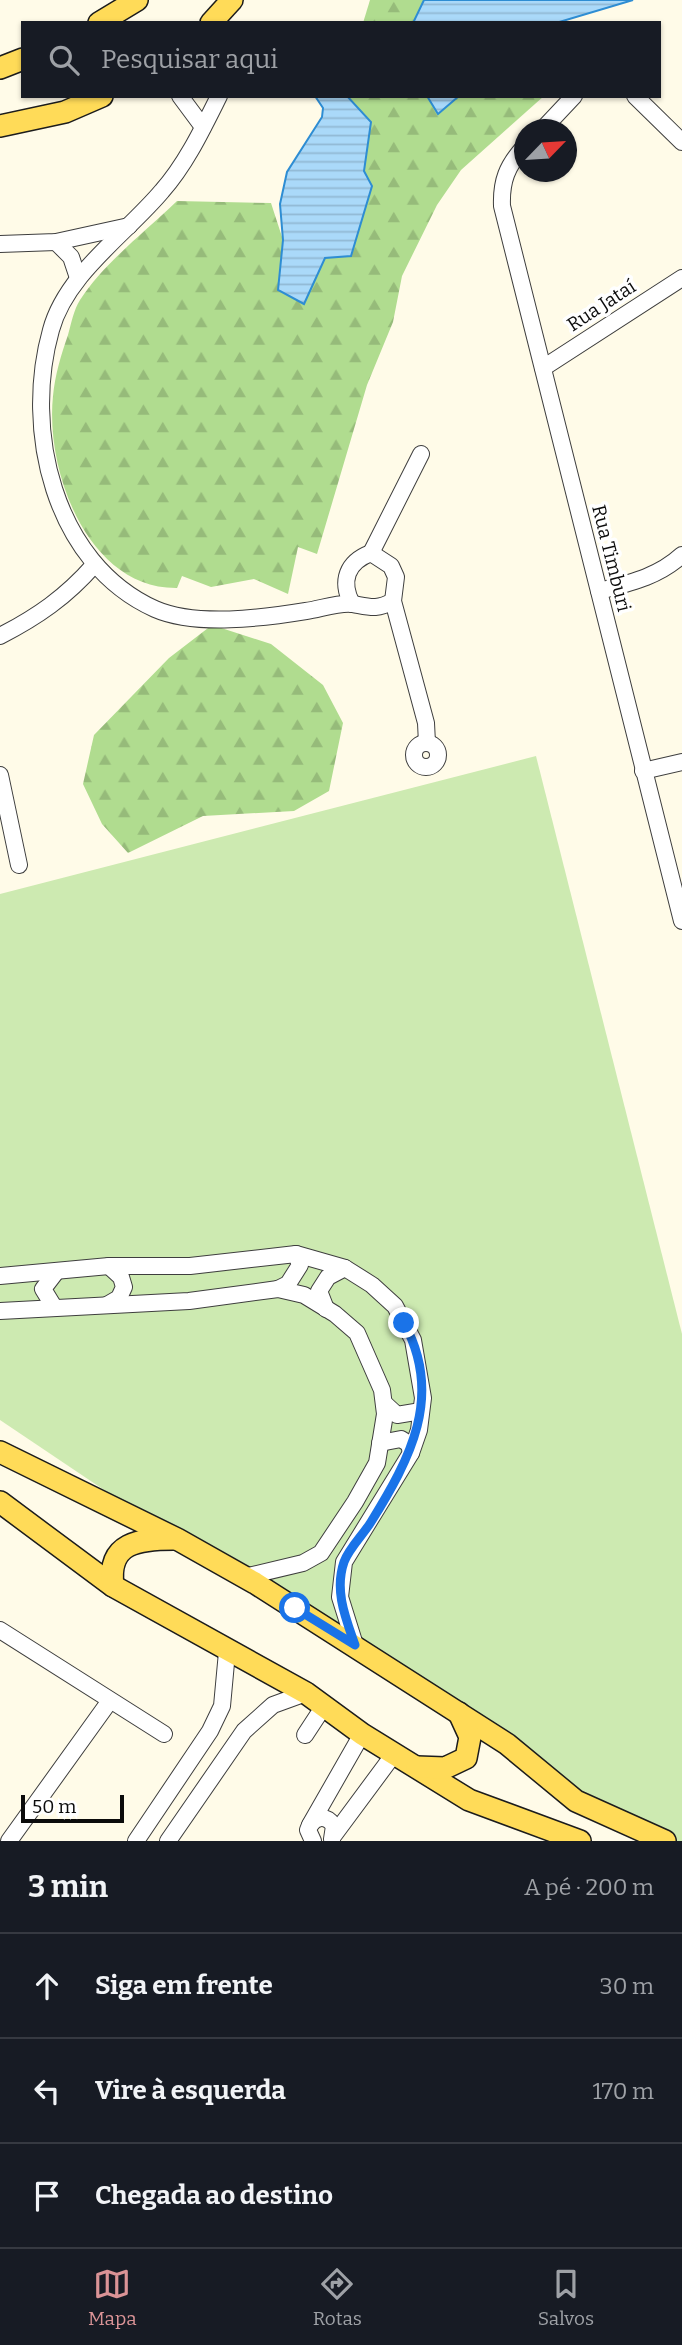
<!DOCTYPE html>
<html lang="pt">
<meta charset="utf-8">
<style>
body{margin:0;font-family:Bitter,serif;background:#242831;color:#f1f3f6}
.compass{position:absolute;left:514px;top:119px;width:63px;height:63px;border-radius:50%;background:#171b24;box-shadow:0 2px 5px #0004;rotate:65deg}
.scale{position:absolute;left:21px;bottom:18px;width:103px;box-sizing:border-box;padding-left:7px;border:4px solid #0b0b0b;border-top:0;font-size:19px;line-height:24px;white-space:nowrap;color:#0b0b0b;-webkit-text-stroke:5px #fff;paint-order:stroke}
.stop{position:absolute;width:21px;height:21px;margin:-16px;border:5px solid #1a73e8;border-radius:50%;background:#fff}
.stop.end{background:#1a73e8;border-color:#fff;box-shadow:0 2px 7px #0008}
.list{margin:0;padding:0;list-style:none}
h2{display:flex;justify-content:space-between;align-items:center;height:91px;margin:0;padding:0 28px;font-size:30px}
h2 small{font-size:23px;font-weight:400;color:#9ea1a6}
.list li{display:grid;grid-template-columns:46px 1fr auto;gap:21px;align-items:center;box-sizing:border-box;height:105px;padding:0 28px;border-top:2px solid #363941}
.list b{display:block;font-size:26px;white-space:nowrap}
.list em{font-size:23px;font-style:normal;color:#9ea1a6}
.icon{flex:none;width:38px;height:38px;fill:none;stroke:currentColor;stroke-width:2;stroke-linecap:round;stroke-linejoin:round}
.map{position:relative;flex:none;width:682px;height:1841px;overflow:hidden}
.search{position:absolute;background:#171b24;box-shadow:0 2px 5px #0004;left:21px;right:21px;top:21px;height:77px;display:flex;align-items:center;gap:18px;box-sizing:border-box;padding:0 24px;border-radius:0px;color:#9ea1a6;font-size:26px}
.sheet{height:406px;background:#171b24}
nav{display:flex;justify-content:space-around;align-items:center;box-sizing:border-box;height:98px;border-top:2px solid #363941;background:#171b24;font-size:19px;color:#9ea1a6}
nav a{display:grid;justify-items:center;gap:4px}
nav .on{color:#da9396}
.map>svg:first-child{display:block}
.grass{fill:#cdeab1}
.forest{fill:url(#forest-firs)}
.water{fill:url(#water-rules);stroke:#2e8dd3;stroke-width:2}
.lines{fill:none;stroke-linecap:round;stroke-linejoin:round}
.minor-casing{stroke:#3e3e3e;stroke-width:18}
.major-casing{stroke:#1c1c1c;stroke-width:24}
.minor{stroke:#fff;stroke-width:16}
.major{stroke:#ffdb58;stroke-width:21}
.route{stroke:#1a73e8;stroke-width:9}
.labels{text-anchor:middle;stroke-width:7;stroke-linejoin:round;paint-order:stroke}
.street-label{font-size:19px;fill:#0b0b0b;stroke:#fff}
</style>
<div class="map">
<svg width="682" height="1841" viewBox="0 0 682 1841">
<defs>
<pattern id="forest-firs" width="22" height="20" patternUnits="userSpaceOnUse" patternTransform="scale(1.75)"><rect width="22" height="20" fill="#b0dc8f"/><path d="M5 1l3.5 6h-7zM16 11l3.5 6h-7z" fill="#96bb7a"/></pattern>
<pattern id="water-rules" width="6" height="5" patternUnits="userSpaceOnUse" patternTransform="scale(1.75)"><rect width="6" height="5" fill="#aad9f9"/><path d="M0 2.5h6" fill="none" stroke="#91b9d4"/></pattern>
</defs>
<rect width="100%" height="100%" fill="#fffbe8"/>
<path class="grass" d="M 536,756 L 682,1334 L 682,1841 L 658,1841 L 177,1539 L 0,1420 L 0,894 Z"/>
<g class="forest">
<path d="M 370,0 L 424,0 L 413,23 L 363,23 Z"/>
<path d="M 347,96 L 427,96 L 438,113 L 459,96 L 544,96 L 461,170 L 437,205 L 402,276 L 393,322 L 367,385 L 317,554 L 298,547 L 288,594 L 254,579 L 211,587 L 182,576 L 177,588 C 88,589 45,471 53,396 C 55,375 61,355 68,335 C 71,324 74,309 80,300 C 104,263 145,232 177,201 L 271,203 L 283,240 L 278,290 L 364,171 L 371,122 Z"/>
<path d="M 212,625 L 271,644 L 323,685 L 343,723 L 329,791 L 294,811 L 203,816 L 128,853 L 102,824 L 83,784 L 94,735 L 169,658 Z"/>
</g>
<g class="water">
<path d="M 424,0 L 633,0 L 556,23 L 413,23 Z"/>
<path d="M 315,96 L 347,96 L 371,122 L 364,171 L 372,186 L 351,256 L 325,258 L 304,304 L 278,290 L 283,240 L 280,204 L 287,172 L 322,117 L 323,108 Z"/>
<path d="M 427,96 L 459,96 L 438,114 Z"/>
</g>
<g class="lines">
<defs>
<g id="minor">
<path d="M 180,96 L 203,127"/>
<path d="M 219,96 C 203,128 186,164 162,191 C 126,234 66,274 51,330 C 23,429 53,563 155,609 C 196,627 263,618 306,611 C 320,609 340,602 353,604 C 370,607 377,610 393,601"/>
<path d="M 635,96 L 682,142"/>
<path d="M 542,130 L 574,96"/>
<path d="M 524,147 C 507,166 501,181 502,206 L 682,921"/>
<path d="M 56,242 L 71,257 L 78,278"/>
<path d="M 0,244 L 56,242 L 129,226"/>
<path d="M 543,368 L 682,278"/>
<path d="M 371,553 L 421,454"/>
<path d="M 599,591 C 630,583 658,577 682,555"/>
<path d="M 352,604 C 340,581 347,562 371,553 L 391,566 L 396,577 L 393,601 L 426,723 L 427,743"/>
<path d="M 0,636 C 37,617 66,597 94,565"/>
<circle cx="426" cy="755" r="12"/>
<path d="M 643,771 L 682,762"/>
<path d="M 0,775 L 19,865"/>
<path d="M 0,1276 L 109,1266 L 190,1266 L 296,1254 L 345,1268 L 372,1285 L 395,1306 L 413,1340 L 423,1398 L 419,1430 L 411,1453 L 344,1562 L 340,1597 L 355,1645"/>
<path d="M 278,1289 L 288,1284 L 300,1265 L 296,1254"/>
<path d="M 107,1305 L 119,1298 L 124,1287 L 121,1277 L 109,1266"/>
<path d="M 54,1307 L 43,1289 L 56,1272"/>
<path d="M 326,1309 L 319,1291 L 328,1277 L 345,1268"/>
<path d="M 0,1311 L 189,1301 L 278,1289 L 304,1295 L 335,1314 L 357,1333 L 382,1390 L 385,1414 L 377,1463 L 355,1502 L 321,1553 L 303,1563 L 244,1577"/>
<path d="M 384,1403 L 397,1415 L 421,1411"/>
<path d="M 380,1443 L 401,1439 L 409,1444 L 411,1453"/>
<path d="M 0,1630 L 164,1734"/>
<path d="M 305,1735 L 324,1706"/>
<path d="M 310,1825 L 362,1734"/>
<path d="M 334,1835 L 394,1754"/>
<path d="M 9,1841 L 109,1702"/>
<path d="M 136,1841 L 210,1731 L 222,1706 L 227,1652"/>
<path d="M 168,1841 L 244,1731 L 273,1705 L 306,1693"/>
<path d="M 313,1841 L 308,1830 C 313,1816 326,1814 334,1826 L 332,1839"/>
</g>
<g id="major">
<path d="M 99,23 L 137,0"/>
<path d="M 211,23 L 232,0"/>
<path d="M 0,68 L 23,59"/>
<path d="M 0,126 L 65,112 L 102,96"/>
<path d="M 0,1452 L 177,1539 L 255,1583 L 507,1744 L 576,1801 L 665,1841"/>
<path d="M 0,1502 L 113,1586 L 306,1693 L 362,1734 L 469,1800 L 580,1841"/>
<path d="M 113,1586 C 107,1542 139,1539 174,1539"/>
<path d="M 417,1767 L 445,1768 L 466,1758 L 470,1737 L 459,1713"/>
</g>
</defs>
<use href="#minor" class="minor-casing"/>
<use href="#major" class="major-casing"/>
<use href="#minor" class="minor"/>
<use href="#major" class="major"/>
</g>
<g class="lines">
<path class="route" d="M 295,1608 L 355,1645 C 346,1619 334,1591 344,1562 C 349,1548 363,1535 371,1522 C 410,1459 444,1396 404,1323"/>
</g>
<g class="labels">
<g class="street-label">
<text transform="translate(601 305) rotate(-33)" y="7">Rua Jataí</text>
<text transform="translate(612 558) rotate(76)" y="7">Rua Timburi</text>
</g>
</g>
</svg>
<svg class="compass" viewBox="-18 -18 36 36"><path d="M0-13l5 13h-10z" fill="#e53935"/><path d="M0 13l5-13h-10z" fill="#9ea1a6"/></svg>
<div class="scale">50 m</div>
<div class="stop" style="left:295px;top:1608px"></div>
<div class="stop end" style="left:404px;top:1323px"></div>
<div class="search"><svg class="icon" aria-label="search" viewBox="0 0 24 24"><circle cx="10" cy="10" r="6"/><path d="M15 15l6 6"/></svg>Pesquisar aqui</div>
</div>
<section class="sheet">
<h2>3 min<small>A pé · 200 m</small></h2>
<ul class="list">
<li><svg class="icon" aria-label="ahead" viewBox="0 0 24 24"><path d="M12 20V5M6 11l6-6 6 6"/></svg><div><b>Siga em frente</b></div><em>30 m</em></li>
<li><svg class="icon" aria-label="left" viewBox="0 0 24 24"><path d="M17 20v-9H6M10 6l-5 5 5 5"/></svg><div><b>Vire à esquerda</b></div><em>170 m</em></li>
<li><svg class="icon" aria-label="arrive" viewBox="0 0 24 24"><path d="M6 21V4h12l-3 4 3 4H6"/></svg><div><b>Chegada ao destino</b></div></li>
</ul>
</section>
<nav>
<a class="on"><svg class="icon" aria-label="map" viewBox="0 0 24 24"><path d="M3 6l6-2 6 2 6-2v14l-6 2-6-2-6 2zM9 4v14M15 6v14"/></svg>Mapa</a>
<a><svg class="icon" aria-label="directions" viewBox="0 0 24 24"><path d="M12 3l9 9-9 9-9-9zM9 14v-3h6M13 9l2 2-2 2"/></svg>Rotas</a>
<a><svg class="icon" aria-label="saved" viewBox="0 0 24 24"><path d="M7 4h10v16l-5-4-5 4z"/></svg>Salvos</a>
</nav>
